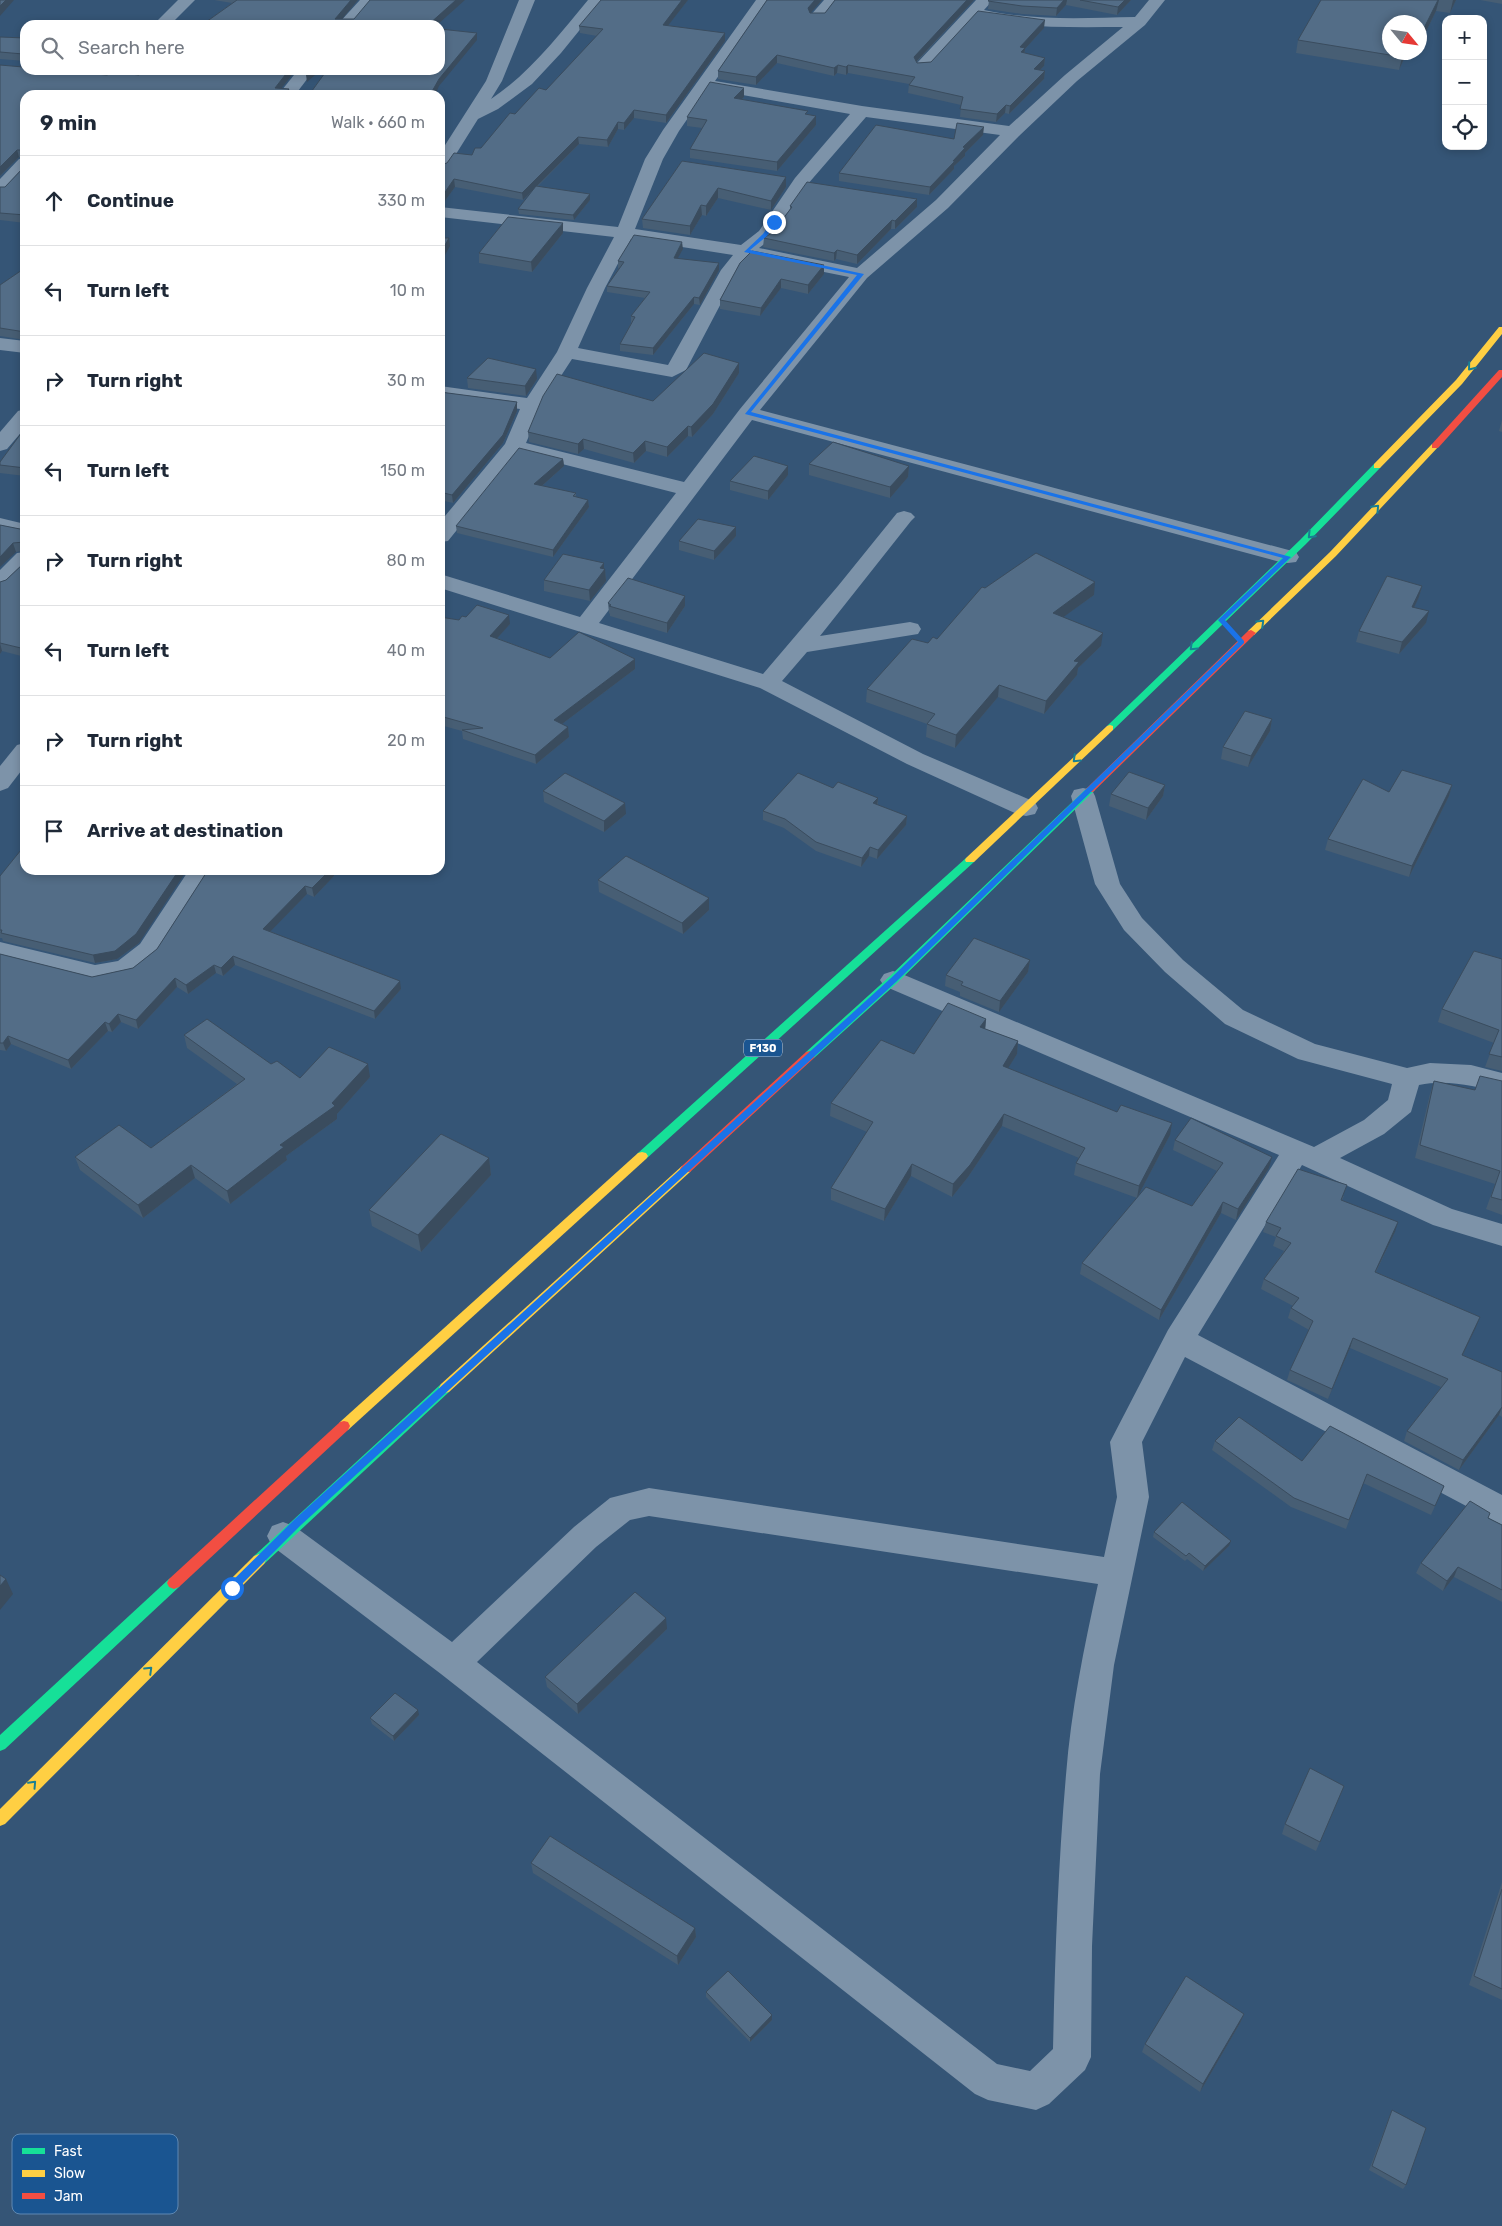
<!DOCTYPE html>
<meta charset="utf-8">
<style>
body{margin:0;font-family:Rubik,sans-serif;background:#f6f6f7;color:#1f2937}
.controls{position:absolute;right:15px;top:15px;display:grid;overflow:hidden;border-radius:10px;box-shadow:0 2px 8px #0003}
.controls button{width:45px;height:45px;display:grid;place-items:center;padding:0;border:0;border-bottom:1px solid #e0e1e3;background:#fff;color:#1f2937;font:25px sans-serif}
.compass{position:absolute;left:1382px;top:15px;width:45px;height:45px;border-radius:50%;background:#fff;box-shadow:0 2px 8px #0003;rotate:119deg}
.stop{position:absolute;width:15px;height:15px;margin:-11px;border:4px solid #1a73e8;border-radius:50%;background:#fff}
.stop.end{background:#1a73e8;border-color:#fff;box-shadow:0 1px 5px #0008}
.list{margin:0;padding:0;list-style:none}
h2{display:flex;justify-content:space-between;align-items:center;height:65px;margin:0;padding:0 20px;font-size:21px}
h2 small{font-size:16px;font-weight:400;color:#747a83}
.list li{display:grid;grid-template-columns:32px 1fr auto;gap:15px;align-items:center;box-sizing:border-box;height:90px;padding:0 20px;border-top:1px solid #e0e1e3}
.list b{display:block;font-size:19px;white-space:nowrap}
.list em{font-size:16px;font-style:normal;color:#747a83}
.icon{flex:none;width:28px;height:28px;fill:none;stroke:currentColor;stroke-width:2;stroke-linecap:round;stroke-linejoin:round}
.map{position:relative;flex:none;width:1502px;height:2226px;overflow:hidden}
.search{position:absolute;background:#fff;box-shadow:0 2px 8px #0003;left:20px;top:20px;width:425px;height:55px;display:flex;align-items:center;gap:12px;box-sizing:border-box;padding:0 18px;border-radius:15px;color:#747a83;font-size:19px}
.panel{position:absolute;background:#fff;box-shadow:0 2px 8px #0003;left:20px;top:90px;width:425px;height:785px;border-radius:15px}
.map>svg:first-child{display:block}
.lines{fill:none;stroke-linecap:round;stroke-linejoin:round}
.street{fill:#7d93a9;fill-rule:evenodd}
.fast{fill:#16e098;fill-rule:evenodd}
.slow{fill:#ffcf43;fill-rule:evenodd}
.jam{fill:#f24e42;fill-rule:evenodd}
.wall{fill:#475e74}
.shaded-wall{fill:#3a4c5e}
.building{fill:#536d87;stroke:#3a4c5e}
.oneway{stroke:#197f93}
.route{fill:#1a73e8}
.labels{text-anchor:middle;stroke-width:4.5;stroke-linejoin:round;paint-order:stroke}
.shield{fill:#1a5591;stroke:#baccde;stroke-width:1}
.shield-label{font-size:11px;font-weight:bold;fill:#fff}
.key{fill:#1a5591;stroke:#5f88b2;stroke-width:1}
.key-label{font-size:14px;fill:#fff}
</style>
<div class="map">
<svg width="1502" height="2226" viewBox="0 0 1502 2226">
<rect width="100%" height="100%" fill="#355576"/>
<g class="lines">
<g class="street">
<path d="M 178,0 L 195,0 L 170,25 L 153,25 Z"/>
<path d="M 360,0 L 377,0 L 354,25 L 337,25 Z"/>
<path d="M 519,0 L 535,0 L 502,81 L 491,99 C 530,73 558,36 588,0 L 604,0 L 561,53 L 532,84 L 498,109 L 478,119 L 446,170 L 440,171 L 440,153 L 486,81 Z"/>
<path d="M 756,0 L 772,0 L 715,81 L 862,106 L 1009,126 L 1065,75 L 1123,27 C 1074,27 1026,29 977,17 L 929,69 L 917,69 L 915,66 L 917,63 L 976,0 L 993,0 L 984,10 C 1034,21 1084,18 1135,17 L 1149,0 L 1165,0 L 1145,25 L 1077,81 L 1019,136 L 948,208 L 867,278 L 760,410 L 1296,552 L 1299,557 L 1296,562 L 1288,563 L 1280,562 L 752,420 L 599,623 L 763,674 L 838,586 L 897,513 L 904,511 L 911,513 L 915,517 L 911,521 L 820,636 L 910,622 L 918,624 L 921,629 L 918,634 L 807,652 L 782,681 L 923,754 L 1035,802 L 1038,808 L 1035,814 L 1026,816 L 1017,814 L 907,764 L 760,688 L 440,588 L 440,574 L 580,617 L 676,493 L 519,453 L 448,541 L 440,542 L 440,522 L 505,444 L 520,409 L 440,398 L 440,386 L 527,398 L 557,352 L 587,288 L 614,237 L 440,217 L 440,207 L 618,227 L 645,159 L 663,130 ZM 708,89 L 850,114 L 795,178 L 759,231 L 741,245 L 635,229 L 663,159 L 679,131 ZM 866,117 L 1000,135 L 936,200 L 857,268 L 759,248 L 771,239 L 807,185 ZM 631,239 L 733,255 L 721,270 L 668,365 L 578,348 L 605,288 ZM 749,257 L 849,277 L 740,409 L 684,482 L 526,443 L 542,405 L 572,359 L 672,377 L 686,370 L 738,271 Z"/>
<path d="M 824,0 L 841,0 L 823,20 L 811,20 L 809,17 Z"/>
<path d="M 107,70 L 124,70 L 100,95 L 83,95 Z"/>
<path d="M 298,70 L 314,70 L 295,95 L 278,95 Z"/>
<path d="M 25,158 L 25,173 L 6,193 L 0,194 L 0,179 L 19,159 Z"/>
<path d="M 0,338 L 25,341 L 25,353 L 0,350 Z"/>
<path d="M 25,409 L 25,428 L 7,449 L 0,451 L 0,432 L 18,411 Z"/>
<path d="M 0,518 L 25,524 L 25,536 L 0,530 Z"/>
<path d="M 25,552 L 25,570 L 8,587 L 0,589 L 0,570 L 17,553 Z"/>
<path d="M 25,743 L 25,766 L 8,788 L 0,791 L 0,766 L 17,745 Z"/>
<path d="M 1083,788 L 1092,790 L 1095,796 L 1120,884 L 1142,918 L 1183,960 L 1243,1010 L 1315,1044 L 1407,1068 L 1430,1063 L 1471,1065 L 1502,1073 L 1502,1093 C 1475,1086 1447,1079 1419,1085 L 1411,1112 L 1384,1134 L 1340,1158 L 1452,1209 L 1502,1224 L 1502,1246 L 1433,1225 L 1302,1165 L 1198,1335 L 1502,1495 L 1502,1525 L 1185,1357 L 1142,1442 L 1149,1497 L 1114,1665 L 1100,1774 L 1092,1946 L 1091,2057 L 1085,2070 L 1049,2104 L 1036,2110 L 988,2100 L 975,2094 L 441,1674 L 272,1546 L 267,1536 L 272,1526 L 283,1522 L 294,1526 L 452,1642 L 574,1527 L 610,1498 L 649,1488 L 1104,1557 L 1117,1497 L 1110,1442 L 1168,1330 L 1279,1155 L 884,986 L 880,980 L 884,974 L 893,971 L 902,974 L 1314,1147 L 1364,1120 L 1388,1100 L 1392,1084 L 1298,1059 L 1225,1024 L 1165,972 L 1124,930 L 1095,884 L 1071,796 L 1074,790 ZM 649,1516 L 1098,1584 C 1084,1647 1071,1711 1066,1775 C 1058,1866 1055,1958 1053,2049 L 1030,2071 L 997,2064 L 477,1662 L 596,1547 L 630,1520 Z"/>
<path d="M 189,870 L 214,870 L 158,956 L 134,975 L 95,983 L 0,960 L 0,942 L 95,965 L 118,961 L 140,944 Z"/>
</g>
<g class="fast">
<path d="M 1377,463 L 1381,466 L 1380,468 L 1306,544 L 1113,730 L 1107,730 L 1107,726 L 1300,540 L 1374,464 Z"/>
<path d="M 1090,787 L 1093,788 L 1095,790 L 1093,792 L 897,983 L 814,1058 L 806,1058 L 805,1055 L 806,1052 L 889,977 L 1087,788 Z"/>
<path d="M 970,857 L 975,860 L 974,862 L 646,1159 L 638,1159 L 636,1156 L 638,1153 L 966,858 Z"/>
<path d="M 445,1383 L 449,1384 L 451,1388 L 449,1392 L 264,1564 L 259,1566 L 254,1564 L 252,1560 L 254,1556 L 441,1384 Z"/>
<path d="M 174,1577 L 179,1579 L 181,1583 L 179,1587 L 5,1749 L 0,1751 L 0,1735 L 169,1579 Z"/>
</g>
<g class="slow">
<path d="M 1499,327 L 1502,327 L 1502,334 L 1462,384 L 1380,468 L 1374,468 L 1374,464 L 1456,380 Z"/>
<path d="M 1432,444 L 1438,444 L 1439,446 L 1336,556 L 1254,635 L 1248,635 L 1248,631 L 1330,552 Z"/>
<path d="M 1110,725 L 1113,726 L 1113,730 L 974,862 L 966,862 L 965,860 L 966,858 L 1107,726 Z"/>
<path d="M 642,1152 L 646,1153 L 648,1156 L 646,1159 L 348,1430 L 344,1431 L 340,1430 L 338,1426 L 340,1422 L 638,1153 Z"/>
<path d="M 686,1165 L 690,1166 L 692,1169 L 690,1172 L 449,1392 L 445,1393 L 441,1392 L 439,1388 L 441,1384 L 682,1166 Z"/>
<path d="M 259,1554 L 264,1556 L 266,1560 L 264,1564 L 5,1824 L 0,1826 L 0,1809 L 254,1556 Z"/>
</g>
<g class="jam">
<path d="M 1499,370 L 1502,370 L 1502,377 L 1438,448 L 1432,448 L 1432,444 Z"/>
<path d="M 1251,630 L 1256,633 L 1254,635 L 1093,792 L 1087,792 L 1085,790 L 1087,788 L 1248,631 Z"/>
<path d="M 810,1051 L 815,1055 L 814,1058 L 690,1172 L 682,1172 L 680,1169 L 682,1166 L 806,1052 Z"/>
<path d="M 344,1421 L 348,1422 L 350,1426 L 348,1430 L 179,1587 L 174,1589 L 169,1587 L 167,1583 L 169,1579 L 340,1422 Z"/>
</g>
</g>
<g class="wall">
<path d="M 214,0 L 358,0 L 342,19 L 437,25 L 207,25 L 206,22 L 232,3 Z"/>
<path d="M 688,0 L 668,25 L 725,41 L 666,123 L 634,118 L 624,130 L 618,129 L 608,147 L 579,144 L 538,186 L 590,200 L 574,220 L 519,214 L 518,209 L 532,191 L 523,200 L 455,187 L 442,205 L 447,163 L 472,155 L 481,148 L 515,114 L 546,90 L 597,36 L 580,33 L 579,26 Z"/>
<path d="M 767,0 L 822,0 L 810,13 L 825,13 L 835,0 L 974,0 L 917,62 L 917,63 L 931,62 L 1044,28 L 1025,49 L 1025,53 L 1045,58 L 1044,66 L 1040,70 L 1045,71 L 1044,79 L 1009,114 L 1005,113 L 996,122 L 960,117 L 961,105 L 908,93 L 909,84 L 848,73 L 846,75 L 837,73 L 834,76 L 777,63 L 756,85 L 718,79 L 718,71 Z"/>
<path d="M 989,0 L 1131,0 L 1117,15 L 1066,5 L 1056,16 L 1022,14 L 988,9 Z"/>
<path d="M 1321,0 L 1456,0 L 1450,13 L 1436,11 L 1420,44 L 1420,22 L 1390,22 L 1407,52 L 1399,70 L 1296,53 L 1298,40 Z"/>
<path d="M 1480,0 L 1502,0 L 1502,4 Z"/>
<path d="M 0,37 L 25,38 L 25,61 L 0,59 Z"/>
<path d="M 25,70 L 107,75 L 139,75 L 296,70 L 281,88 L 289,89 L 290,95 L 25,95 L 25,223 L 0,220 L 0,187 L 5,187 L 24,167 L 25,158 L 19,157 L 0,176 Z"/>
<path d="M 744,97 L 742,99 L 816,116 L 816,125 L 777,171 L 690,158 L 690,149 L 702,128 L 687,126 L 687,117 Z"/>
<path d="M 983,135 L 965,153 L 965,156 L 954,166 L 954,169 L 929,195 L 839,181 L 839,173 L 954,139 Z"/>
<path d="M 682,161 L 786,187 L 771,210 L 718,198 L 706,216 L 702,215 L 690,235 L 643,228 L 642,219 Z"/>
<path d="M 917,199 L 917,207 L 895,229 L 891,229 L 857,264 L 836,259 L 834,261 L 763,247 L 764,238 L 773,232 L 790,209 L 790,206 Z"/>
<path d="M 563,233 L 532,272 L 479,263 L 479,253 Z"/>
<path d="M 683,249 L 677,258 L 719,270 L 700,305 L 694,304 L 653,355 L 620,351 L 620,344 L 631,323 L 631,316 L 645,298 L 607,292 L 607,286 L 619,268 L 618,268 L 618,261 Z"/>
<path d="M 740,263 L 824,274 L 808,294 L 781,288 L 760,316 L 720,309 L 720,300 Z"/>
<path d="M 25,268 L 25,340 L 0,336 L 0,337 L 0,285 Z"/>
<path d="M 739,363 L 739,373 L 713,414 L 692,437 L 688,436 L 667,457 L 646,451 L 634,463 L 584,449 L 578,454 L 529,442 L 528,432 L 653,401 Z"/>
<path d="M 467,378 L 537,379 L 526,396 L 468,388 Z"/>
<path d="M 440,392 L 517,402 L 517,411 L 503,443 L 453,503 L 440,500 Z"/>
<path d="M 1502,420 L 1502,432 L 1499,431 Z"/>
<path d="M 25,428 L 25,476 L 0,473 L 0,462 Z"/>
<path d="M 563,459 L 564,466 L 542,486 L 576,493 L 576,497 L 588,500 L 589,507 L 553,557 L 457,533 L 456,526 Z"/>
<path d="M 809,464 L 909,466 L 908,477 L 890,498 L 809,475 Z"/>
<path d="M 788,475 L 768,500 L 730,490 L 730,481 Z"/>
<path d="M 0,525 L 25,530 L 25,657 L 2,651 L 0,654 L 0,582 L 6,580 L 24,563 L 24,551 L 16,552 Z"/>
<path d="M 736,536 L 714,560 L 679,550 L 679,541 Z"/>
<path d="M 604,563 L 604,569 L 605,569 L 606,581 L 590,601 L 544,591 L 544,580 Z"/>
<path d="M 1422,586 L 1419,597 L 1414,607 L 1426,623 L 1399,654 L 1356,642 L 1359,631 Z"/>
<path d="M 985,588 L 1094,595 L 1063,617 L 1101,646 L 1078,668 L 1077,675 L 1044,714 L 998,697 L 955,748 L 926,737 L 927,724 L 866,702 L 867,689 L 928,643 L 937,639 Z"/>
<path d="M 608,603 L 685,606 L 667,633 L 610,616 L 610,614 L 609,613 Z"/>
<path d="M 440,617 L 459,620 L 510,624 L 497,638 L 550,658 L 635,659 L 635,669 L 562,724 L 568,727 L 569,737 L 536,764 L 463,739 L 462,731 L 440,725 Z"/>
<path d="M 1272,719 L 1270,731 L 1248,767 L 1221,759 L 1223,747 Z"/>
<path d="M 1165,785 L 1163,796 L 1146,820 L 1109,806 L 1111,794 Z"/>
<path d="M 1452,785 L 1449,796 L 1409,877 L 1325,850 L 1328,839 L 1389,792 Z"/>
<path d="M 833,788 L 878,798 L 878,805 L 907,816 L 906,825 L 877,859 L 869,856 L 861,867 L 816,851 L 784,828 L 763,820 L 763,811 Z"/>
<path d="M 543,791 L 626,814 L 604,832 L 544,802 Z"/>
<path d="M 208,870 L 334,876 L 314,897 L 307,894 L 270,931 L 401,989 L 375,1019 L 235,965 L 223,976 L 216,973 L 188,994 L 177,987 L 138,1029 L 121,1022 L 112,1032 L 108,1031 L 71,1069 L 11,1044 L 6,1051 L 0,1050 L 0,954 L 92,977 L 133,968 L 157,949 Z"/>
<path d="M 0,876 L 139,943 L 117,959 L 95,963 L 3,941 L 2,938 L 0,938 Z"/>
<path d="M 598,880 L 709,898 L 709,910 L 683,934 L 599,892 Z"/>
<path d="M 1502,959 L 1502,1071 L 1485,1067 L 1494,1043 L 1438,1022 L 1442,1009 Z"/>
<path d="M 1030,960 L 1028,972 L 999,1012 L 960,996 L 960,992 L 945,986 L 946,975 Z"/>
<path d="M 986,1019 L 985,1029 L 1018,1041 L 1017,1054 L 1008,1068 L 1170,1135 L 1137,1198 L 1074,1175 L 1076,1163 L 1079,1158 L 1002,1126 L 968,1177 L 952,1197 L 911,1176 L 884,1221 L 831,1200 L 831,1188 L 867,1132 L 830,1116 L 831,1103 L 914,1054 Z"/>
<path d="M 184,1035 L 271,1064 L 300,1078 L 370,1077 L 337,1114 L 337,1119 L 286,1156 L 287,1160 L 230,1204 L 195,1178 L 143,1218 L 80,1170 L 75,1157 L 151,1148 L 237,1084 L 187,1048 Z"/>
<path d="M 1434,1081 L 1475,1090 L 1502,1081 L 1502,1215 L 1486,1209 L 1495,1184 L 1415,1158 L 1430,1094 Z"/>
<path d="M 1175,1140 L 1269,1168 L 1236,1220 L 1221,1213 L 1159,1320 L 1080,1274 L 1082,1263 L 1192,1206 L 1217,1171 L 1173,1150 Z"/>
<path d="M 489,1158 L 491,1175 L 421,1252 L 372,1226 L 369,1210 Z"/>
<path d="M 1344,1196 L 1342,1200 L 1395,1232 L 1376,1272 L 1480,1317 L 1463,1355 L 1502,1372 L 1502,1417 L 1499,1415 L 1459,1470 L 1404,1441 L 1407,1431 L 1441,1387 L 1350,1348 L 1328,1399 L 1287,1380 L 1290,1370 L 1309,1330 L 1288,1318 L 1291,1308 L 1293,1306 L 1261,1289 L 1264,1279 L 1284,1251 L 1273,1246 L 1276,1237 L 1263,1232 L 1266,1222 Z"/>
<path d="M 1215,1441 L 1302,1461 L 1444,1486 L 1431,1515 L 1363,1483 L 1346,1529 L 1291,1507 L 1212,1450 Z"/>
<path d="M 1488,1518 L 1502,1525 L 1502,1602 L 1454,1577 L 1443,1591 L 1416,1573 L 1421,1563 Z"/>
<path d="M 1154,1532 L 1229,1546 L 1203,1571 L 1187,1559 L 1185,1561 L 1153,1537 Z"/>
<path d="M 667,1629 L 578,1714 L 547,1687 L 545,1677 Z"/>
<path d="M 419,1715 L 394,1741 L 372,1724 L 370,1718 Z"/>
<path d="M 1344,1786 L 1316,1851 L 1282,1834 L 1285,1824 Z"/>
<path d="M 531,1863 L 695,1928 L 696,1937 L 678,1965 L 533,1873 Z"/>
<path d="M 1502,1882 L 1502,2000 L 1469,1985 Z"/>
<path d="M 706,1992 L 772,2015 L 772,2020 L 750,2042 L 706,1997 Z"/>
<path d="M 1244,2014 L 1240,2023 L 1200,2092 L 1142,2052 L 1145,2044 Z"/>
<path d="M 1392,2110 L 1406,2185 L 1403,2189 L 1369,2170 L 1390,2115 Z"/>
</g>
<g class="shaded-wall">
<path d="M 6,0 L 14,0 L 0,16 L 0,6 Z"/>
<path d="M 351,0 L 358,0 L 337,25 L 335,19 Z"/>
<path d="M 456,0 L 465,0 L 437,25 L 428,25 Z"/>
<path d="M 682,0 L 688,0 L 663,32 L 663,25 Z"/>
<path d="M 815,0 L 822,0 L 808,16 L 808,8 Z"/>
<path d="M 967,0 L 974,0 L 913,65 L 914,57 Z"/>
<path d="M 1064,0 L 1067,0 L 1066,5 L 1056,16 L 1057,8 Z"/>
<path d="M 1125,0 L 1131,0 L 1117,15 L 1118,7 Z"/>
<path d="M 1438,0 L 1439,0 L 1436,11 L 1420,44 L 1422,32 Z"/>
<path d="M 1453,0 L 1456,0 L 1450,13 Z"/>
<path d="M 1045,20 L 1044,28 L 1025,49 L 1024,56 L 1020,60 L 1020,47 Z"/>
<path d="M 477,33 L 477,40 L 439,86 L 435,95 L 430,95 L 439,79 Z"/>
<path d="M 725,33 L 725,41 L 666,123 L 666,115 Z"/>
<path d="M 1404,52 L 1407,52 L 1399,70 L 1402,57 Z"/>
<path d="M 777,55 L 777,63 L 756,85 L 756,77 Z"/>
<path d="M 1045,58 L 1044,66 L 1033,77 L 1034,69 Z"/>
<path d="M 838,65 L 837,73 L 834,76 L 834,68 Z"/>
<path d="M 848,65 L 848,73 L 846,75 L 846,67 Z"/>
<path d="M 289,70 L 296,70 L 276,95 L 275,88 Z"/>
<path d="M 312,70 L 321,70 L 307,82 L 306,75 Z"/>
<path d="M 1045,71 L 1044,79 L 1009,114 L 1010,106 Z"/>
<path d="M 744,88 L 744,97 L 734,107 L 734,98 Z"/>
<path d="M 289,89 L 290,95 L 282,95 Z"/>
<path d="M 1006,105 L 1005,113 L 996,122 L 997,114 Z"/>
<path d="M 634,110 L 634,118 L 624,130 L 624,123 Z"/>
<path d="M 816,116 L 816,125 L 777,171 L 777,162 Z"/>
<path d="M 618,122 L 618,129 L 608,147 L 607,140 Z"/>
<path d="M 984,127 L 983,135 L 965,153 L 965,156 L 954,166 L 954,169 L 929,195 L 930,187 L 953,161 L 963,147 Z"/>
<path d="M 578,137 L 579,144 L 523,200 L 522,193 Z"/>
<path d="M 17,150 L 19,157 L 0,176 L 0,167 Z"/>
<path d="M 786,177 L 786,187 L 771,210 L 771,201 Z"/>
<path d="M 454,179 L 455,187 L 442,205 L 440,205 L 440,198 Z"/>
<path d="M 718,188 L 718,198 L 706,216 L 706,206 Z"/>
<path d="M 590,194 L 590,200 L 574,220 L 573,215 Z"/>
<path d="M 917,199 L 917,207 L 895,229 L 895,221 Z"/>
<path d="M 701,205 L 702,215 L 690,235 L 690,226 Z"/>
<path d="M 892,220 L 891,229 L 857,264 L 857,255 Z"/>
<path d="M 563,223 L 563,233 L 532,272 L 531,262 Z"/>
<path d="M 449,238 L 450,246 L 440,264 L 440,254 Z"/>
<path d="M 682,242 L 683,249 L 674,265 L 674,258 Z"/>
<path d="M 837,250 L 836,259 L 834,261 L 834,253 Z"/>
<path d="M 719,263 L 719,270 L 700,305 L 699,298 Z"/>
<path d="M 824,265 L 824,274 L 808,294 L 808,285 Z"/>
<path d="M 781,279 L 781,288 L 760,316 L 761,308 Z"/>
<path d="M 694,297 L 694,304 L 653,355 L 653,348 Z"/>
<path d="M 739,363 L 739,373 L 713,414 L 692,437 L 691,427 Z"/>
<path d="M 536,369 L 537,379 L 526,396 L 525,386 Z"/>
<path d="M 517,402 L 517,411 L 503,443 L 453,503 L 452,495 Z"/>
<path d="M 688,426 L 688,436 L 667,457 L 667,447 Z"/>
<path d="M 583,439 L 584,449 L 578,454 L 578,444 Z"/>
<path d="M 645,441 L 646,451 L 634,463 L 633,453 Z"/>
<path d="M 563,459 L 564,466 L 535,492 L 534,484 Z"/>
<path d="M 788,466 L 788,475 L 768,500 L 768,491 Z"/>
<path d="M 909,466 L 908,477 L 890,498 L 890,487 Z"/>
<path d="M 588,500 L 589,507 L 553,557 L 553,550 Z"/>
<path d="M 736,527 L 736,536 L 714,560 L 714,551 Z"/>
<path d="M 13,543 L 16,552 L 0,567 L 0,557 Z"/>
<path d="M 604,563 L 604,570 L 605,569 L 606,581 L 590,601 L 589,590 L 600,568 Z"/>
<path d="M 1095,582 L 1094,595 L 1051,626 L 1053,613 Z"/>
<path d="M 1422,586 L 1419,597 L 1409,618 L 1412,607 Z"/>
<path d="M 685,596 L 685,606 L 667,633 L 667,623 Z"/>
<path d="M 1429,611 L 1426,623 L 1399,654 L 1402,642 Z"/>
<path d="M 509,615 L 510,624 L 491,645 L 490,636 Z"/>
<path d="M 1103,633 L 1101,646 L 1078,668 L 1077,675 L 1044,714 L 1046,701 L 1074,661 Z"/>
<path d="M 0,643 L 2,651 L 0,654 Z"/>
<path d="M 635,659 L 635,669 L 554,730 L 554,720 Z"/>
<path d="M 999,685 L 998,697 L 955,748 L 956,735 Z"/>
<path d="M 1272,719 L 1270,731 L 1248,767 L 1251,756 Z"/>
<path d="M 568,727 L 569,737 L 536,764 L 535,755 Z"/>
<path d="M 1165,785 L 1163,796 L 1146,820 L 1148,808 Z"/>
<path d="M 1452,785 L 1449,796 L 1409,877 L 1412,866 Z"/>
<path d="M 878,798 L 877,807 L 873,803 Z"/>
<path d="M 625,803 L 626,814 L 604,832 L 604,821 Z"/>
<path d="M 907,816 L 906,825 L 877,859 L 878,850 Z"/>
<path d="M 870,847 L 869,856 L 861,867 L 862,858 Z"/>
<path d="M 179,870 L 187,870 L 139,943 L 117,959 L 95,963 L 93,955 Z"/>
<path d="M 330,870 L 333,870 L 334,876 L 314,897 L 312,888 Z"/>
<path d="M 305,886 L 307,894 L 265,937 L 263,929 Z"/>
<path d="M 709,898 L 709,910 L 683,934 L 682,923 Z"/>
<path d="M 233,956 L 235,965 L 223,976 L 221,968 Z"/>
<path d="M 1030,960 L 1028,972 L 999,1012 L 1000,1001 Z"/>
<path d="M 214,965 L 216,973 L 188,994 L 186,985 Z"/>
<path d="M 175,978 L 177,987 L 138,1029 L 136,1020 Z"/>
<path d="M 400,981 L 401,989 L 375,1019 L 374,1011 Z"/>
<path d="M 118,1014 L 121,1022 L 112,1032 L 109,1024 Z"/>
<path d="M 986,1019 L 985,1031 L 980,1027 Z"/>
<path d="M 105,1022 L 108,1031 L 71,1069 L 68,1060 Z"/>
<path d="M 8,1036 L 11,1044 L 6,1051 L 3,1043 Z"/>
<path d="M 1018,1041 L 1017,1054 L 1002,1078 L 1003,1066 Z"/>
<path d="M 368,1064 L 370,1077 L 337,1114 L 337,1119 L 286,1156 L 287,1160 L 230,1204 L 227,1191 L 280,1145 L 332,1103 Z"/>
<path d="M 1004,1114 L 1002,1126 L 968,1177 L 952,1197 L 953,1184 Z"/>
<path d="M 1172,1123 L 1170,1135 L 1137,1198 L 1139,1186 Z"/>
<path d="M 1272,1157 L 1269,1168 L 1236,1220 L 1238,1209 Z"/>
<path d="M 489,1158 L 491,1175 L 421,1252 L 418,1235 Z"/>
<path d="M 912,1164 L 911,1176 L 884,1221 L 885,1209 Z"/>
<path d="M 191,1165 L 195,1178 L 143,1218 L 138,1205 Z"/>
<path d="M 1223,1202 L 1221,1213 L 1159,1320 L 1161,1310 Z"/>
<path d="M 1398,1222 L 1395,1232 L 1371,1281 L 1375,1272 Z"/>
<path d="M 1480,1317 L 1476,1327 L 1458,1365 L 1462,1355 Z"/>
<path d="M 1353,1338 L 1350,1348 L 1328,1399 L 1332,1389 Z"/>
<path d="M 1502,1407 L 1499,1415 L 1459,1470 L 1463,1460 Z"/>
<path d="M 1231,1541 L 1229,1546 L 1203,1571 L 1205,1566 Z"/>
<path d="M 1458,1567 L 1454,1577 L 1443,1591 L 1447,1581 Z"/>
<path d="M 6,1579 L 13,1594 L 0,1610 L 0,1586 Z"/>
<path d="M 666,1618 L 667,1629 L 578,1714 L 577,1704 Z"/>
<path d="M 418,1710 L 419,1715 L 394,1741 L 393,1736 Z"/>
<path d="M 695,1928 L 696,1937 L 678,1965 L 677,1956 Z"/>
<path d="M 1244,2014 L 1240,2023 L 1200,2092 L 1203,2084 Z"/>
<path d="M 772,2015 L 772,2020 L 750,2042 L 750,2038 Z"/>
</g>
<g class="building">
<path d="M 0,0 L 6,0 L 0,6 Z"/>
<path d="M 237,0 L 351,0 L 335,19 L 354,19 L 370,0 L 456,0 L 428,25 L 208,25 L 211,23 L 206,22 Z"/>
<path d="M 601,0 L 682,0 L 663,25 L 725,33 L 666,115 L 634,110 L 624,123 L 618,122 L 607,140 L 578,137 L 522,193 L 454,179 L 441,198 L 440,198 L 440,165 L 447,163 L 454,153 L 472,155 L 475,148 L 481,148 L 510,113 L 515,114 L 539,88 L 546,90 L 603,29 L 579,26 Z"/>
<path d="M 767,0 L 815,0 L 808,8 L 810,13 L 825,13 L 835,0 L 967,0 L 914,57 L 917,63 L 931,62 L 978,11 L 1045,20 L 1020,47 L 1025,48 L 1021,52 L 1045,58 L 1034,69 L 1045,71 L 1010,106 L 1006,105 L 997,114 L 960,109 L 963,97 L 909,85 L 915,77 L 848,65 L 846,67 L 838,65 L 834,68 L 777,55 L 756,77 L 718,71 Z"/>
<path d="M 989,0 L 1064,0 L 1057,8 L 1022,6 L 988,1 Z"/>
<path d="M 1080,0 L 1125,0 L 1118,7 Z"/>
<path d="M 1321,0 L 1438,0 L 1422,32 L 1420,32 L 1420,22 L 1390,22 L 1390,52 L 1404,52 L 1402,57 L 1298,40 Z"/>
<path d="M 440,29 L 477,33 L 439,79 L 430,95 L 309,95 L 327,70 L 440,70 Z"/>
<path d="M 0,37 L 25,38 L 25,60 L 23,54 L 0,52 Z"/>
<path d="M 0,65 L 23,67 L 25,67 L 25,70 L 49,70 L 107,75 L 113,72 L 139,75 L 145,70 L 289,70 L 275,88 L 289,89 L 282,95 L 25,95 L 25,150 L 17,150 L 0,167 Z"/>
<path d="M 710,82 L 744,88 L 734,98 L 808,111 L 805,114 L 816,116 L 777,162 L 690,149 L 707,120 L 687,117 Z"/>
<path d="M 957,123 L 984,127 L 963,147 L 965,148 L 953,161 L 955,161 L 930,187 L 839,173 L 876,125 L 954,139 Z"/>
<path d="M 25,151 L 25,215 L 0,213 L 0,187 L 5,187 L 24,167 Z"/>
<path d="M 682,161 L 786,177 L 771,201 L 718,188 L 706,206 L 701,205 L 690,226 L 642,219 Z"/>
<path d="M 807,182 L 917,199 L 895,221 L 892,220 L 857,255 L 837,250 L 834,253 L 764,238 L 773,232 L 792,207 L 790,206 Z"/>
<path d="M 536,186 L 590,194 L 573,215 L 518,209 Z"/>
<path d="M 508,217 L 563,223 L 531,262 L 479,253 Z"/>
<path d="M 634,235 L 682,242 L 674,258 L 719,263 L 699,298 L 694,297 L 653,348 L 620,344 L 635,317 L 631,316 L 650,292 L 607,286 L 624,262 L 618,261 Z"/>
<path d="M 440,238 L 449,238 L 440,254 Z"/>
<path d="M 752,251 L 824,265 L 808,285 L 781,279 L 761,308 L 720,300 L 740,263 Z"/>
<path d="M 25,268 L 25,332 L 0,328 L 0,285 Z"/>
<path d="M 704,353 L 739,363 L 713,404 L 691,427 L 688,426 L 667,447 L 645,441 L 633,453 L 583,439 L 578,444 L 528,432 L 543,396 L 557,374 L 653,401 Z"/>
<path d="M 488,358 L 536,369 L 525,386 L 467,378 Z"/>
<path d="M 440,392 L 517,402 L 503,435 L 452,495 L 440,492 Z"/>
<path d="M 25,428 L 25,468 L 0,465 L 0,462 Z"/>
<path d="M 833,442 L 909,466 L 890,487 L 809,464 Z"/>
<path d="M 519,448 L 563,459 L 534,484 L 576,493 L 573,496 L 588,500 L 553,550 L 456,526 Z"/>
<path d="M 754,456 L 788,466 L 768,491 L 730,481 Z"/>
<path d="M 698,519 L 736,527 L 714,551 L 679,541 Z"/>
<path d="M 0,525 L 25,530 L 25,649 L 0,643 L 0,582 L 6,580 L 24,563 L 24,542 L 13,543 L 0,557 Z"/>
<path d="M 1036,553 L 1095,582 L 1053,613 L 1103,633 L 1074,661 L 1079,662 L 1046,701 L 999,685 L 956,735 L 927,724 L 935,714 L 867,689 L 912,639 L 928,643 L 933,637 L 937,639 L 982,587 L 985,588 Z"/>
<path d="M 563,554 L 604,563 L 600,568 L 605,569 L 589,590 L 544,580 Z"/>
<path d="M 1387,576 L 1422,586 L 1412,607 L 1429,611 L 1402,642 L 1359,631 Z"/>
<path d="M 628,578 L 685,596 L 667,623 L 609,606 L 611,605 L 608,603 Z"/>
<path d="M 477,605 L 509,615 L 490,636 L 550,658 L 579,632 L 635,659 L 554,720 L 568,727 L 535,755 L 462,730 L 483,728 L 440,716 L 440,617 L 459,620 L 462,616 L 466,617 Z"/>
<path d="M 1245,711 L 1272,719 L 1251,756 L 1223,747 Z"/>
<path d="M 1402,770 L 1452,785 L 1412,866 L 1328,839 L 1363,779 L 1389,792 Z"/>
<path d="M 1129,772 L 1165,785 L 1148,808 L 1111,794 Z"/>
<path d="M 565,773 L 625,803 L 604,821 L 543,791 Z"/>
<path d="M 798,773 L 833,788 L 838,782 L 878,798 L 873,803 L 907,816 L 878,850 L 870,847 L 862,858 L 816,842 L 785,819 L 763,811 Z"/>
<path d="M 25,845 L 25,870 L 179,870 L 136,934 L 115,951 L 93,955 L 1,933 L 2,930 L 0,930 L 0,876 Z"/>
<path d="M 626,856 L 709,898 L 682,923 L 598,880 Z"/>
<path d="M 208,870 L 330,870 L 312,888 L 305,886 L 263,929 L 400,981 L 374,1011 L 233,956 L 221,968 L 214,965 L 186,985 L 175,978 L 136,1020 L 118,1014 L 109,1024 L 105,1022 L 68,1060 L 8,1036 L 3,1043 L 0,1043 L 0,954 L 92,977 L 133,968 L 157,949 Z"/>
<path d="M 974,938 L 1030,960 L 1000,1001 L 961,985 L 963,982 L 946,975 Z"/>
<path d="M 1474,951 L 1502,959 L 1502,1057 L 1489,1054 L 1499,1030 L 1442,1009 Z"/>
<path d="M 948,1003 L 986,1019 L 980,1027 L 1018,1041 L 1003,1066 L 1117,1112 L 1121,1105 L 1172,1123 L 1139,1186 L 1076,1163 L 1085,1148 L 1004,1114 L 970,1165 L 953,1184 L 912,1164 L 885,1209 L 831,1188 L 873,1122 L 831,1103 L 881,1040 L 914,1054 Z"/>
<path d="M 207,1019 L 271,1064 L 277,1061 L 300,1078 L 329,1047 L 368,1064 L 332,1103 L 335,1106 L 280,1145 L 284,1147 L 227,1191 L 191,1165 L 138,1205 L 75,1157 L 119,1125 L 151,1148 L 245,1079 L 184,1035 Z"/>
<path d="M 1480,1076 L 1502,1081 L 1502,1200 L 1491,1197 L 1500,1171 L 1420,1145 L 1434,1081 L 1475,1090 Z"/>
<path d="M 1191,1118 L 1272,1157 L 1238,1209 L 1223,1202 L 1161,1310 L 1082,1263 L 1146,1187 L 1192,1206 L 1223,1163 L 1175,1140 Z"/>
<path d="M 441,1134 L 489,1158 L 418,1235 L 369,1210 Z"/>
<path d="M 1298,1169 L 1347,1185 L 1341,1200 L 1398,1222 L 1375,1272 L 1480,1317 L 1462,1355 L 1502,1372 L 1502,1407 L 1463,1460 L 1407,1431 L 1448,1379 L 1353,1338 L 1332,1389 L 1290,1370 L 1313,1321 L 1291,1308 L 1299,1298 L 1264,1279 L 1291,1243 L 1276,1236 L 1281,1228 L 1266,1222 Z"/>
<path d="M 1239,1417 L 1302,1461 L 1330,1426 L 1444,1486 L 1435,1506 L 1367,1474 L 1349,1520 L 1294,1498 L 1215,1441 Z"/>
<path d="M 1470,1501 L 1490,1513 L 1488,1518 L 1502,1525 L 1502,1590 L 1458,1567 L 1447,1581 L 1421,1563 Z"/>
<path d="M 1182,1502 L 1231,1541 L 1205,1566 L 1189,1553 L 1186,1556 L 1154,1532 Z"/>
<path d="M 0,1575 L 6,1579 L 0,1586 Z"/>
<path d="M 635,1592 L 666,1618 L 577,1704 L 545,1677 Z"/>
<path d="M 395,1693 L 418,1710 L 393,1736 L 370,1718 Z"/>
<path d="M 1310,1768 L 1344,1786 L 1320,1842 L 1285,1824 Z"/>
<path d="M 550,1836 L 695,1928 L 677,1956 L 531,1863 Z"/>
<path d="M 1502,1889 L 1502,1989 L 1474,1976 Z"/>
<path d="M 728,1971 L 772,2015 L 750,2038 L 706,1992 Z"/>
<path d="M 1186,1976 L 1244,2014 L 1203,2084 L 1145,2044 Z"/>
<path d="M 1392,2110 L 1426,2128 L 1406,2185 L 1372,2166 Z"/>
</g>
<defs><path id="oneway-chevron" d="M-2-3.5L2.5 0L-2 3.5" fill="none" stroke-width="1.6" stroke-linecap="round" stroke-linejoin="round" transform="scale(1.25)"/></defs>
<g class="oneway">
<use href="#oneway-chevron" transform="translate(1471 367) rotate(129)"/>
<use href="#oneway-chevron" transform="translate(1376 508) rotate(-47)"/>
<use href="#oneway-chevron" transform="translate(1311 535) rotate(134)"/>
<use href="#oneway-chevron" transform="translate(1261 623) rotate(-44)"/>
<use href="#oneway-chevron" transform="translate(1193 647) rotate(136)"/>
<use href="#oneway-chevron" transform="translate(1076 759) rotate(136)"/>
<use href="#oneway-chevron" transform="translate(149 1670) rotate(-44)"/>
<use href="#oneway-chevron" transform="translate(33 1784) rotate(-47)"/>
</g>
<path class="route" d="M 772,221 L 777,222 L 767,236 L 750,250 L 864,274 L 751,412 L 1291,557 L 1225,620 L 1244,641 L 1244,643 L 896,982 L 301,1525 L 235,1591 L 228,1591 L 228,1585 L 295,1519 L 891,978 L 1238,642 L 1218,620 L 1283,558 L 745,414 L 857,275 L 744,252 L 763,234 Z"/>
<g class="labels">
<rect class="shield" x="744" y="1039.5" width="38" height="17" rx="4"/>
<g class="shield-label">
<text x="763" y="1052">F130</text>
</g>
</g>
<rect x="12" y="2134" width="166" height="80" rx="8" class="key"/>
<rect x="22" y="2148" width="23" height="6" fill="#16e098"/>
<rect x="22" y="2170" width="23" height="7" fill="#ffcf43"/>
<rect x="22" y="2193" width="23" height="6" fill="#f24e42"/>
<g class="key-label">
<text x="54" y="2156">Fast</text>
<text x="54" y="2178">Slow</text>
<text x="54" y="2201">Jam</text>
</g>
</svg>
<div class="controls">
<button>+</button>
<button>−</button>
<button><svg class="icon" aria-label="locate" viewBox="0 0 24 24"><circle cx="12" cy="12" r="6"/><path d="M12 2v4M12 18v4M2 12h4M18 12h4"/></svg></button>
</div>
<svg class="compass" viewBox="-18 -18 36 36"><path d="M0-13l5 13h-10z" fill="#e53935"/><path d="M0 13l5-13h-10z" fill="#747a83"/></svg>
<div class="stop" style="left:232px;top:1588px"></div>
<div class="stop end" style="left:774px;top:222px"></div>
<div class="search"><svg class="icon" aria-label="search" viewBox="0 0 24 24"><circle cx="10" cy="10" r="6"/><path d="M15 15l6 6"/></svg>Search here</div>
<section class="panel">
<h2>9 min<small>Walk · 660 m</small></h2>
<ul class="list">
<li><svg class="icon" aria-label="ahead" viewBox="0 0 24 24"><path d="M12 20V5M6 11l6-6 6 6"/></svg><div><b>Continue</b></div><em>330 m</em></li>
<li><svg class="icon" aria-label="left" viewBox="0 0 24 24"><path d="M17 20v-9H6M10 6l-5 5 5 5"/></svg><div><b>Turn left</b></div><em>10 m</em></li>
<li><svg class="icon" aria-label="right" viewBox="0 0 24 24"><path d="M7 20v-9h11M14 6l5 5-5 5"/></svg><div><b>Turn right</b></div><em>30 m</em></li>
<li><svg class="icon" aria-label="left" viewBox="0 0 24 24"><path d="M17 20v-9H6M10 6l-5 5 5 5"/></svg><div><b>Turn left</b></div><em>150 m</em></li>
<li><svg class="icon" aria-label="right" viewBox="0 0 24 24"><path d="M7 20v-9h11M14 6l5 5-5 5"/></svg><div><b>Turn right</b></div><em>80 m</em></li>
<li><svg class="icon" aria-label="left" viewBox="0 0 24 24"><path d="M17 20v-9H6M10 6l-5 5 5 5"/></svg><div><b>Turn left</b></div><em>40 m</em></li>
<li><svg class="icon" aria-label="right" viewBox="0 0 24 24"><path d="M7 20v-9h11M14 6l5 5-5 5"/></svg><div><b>Turn right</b></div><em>20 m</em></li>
<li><svg class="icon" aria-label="arrive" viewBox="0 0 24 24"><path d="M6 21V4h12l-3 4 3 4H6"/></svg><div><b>Arrive at destination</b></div></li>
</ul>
</section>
</div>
